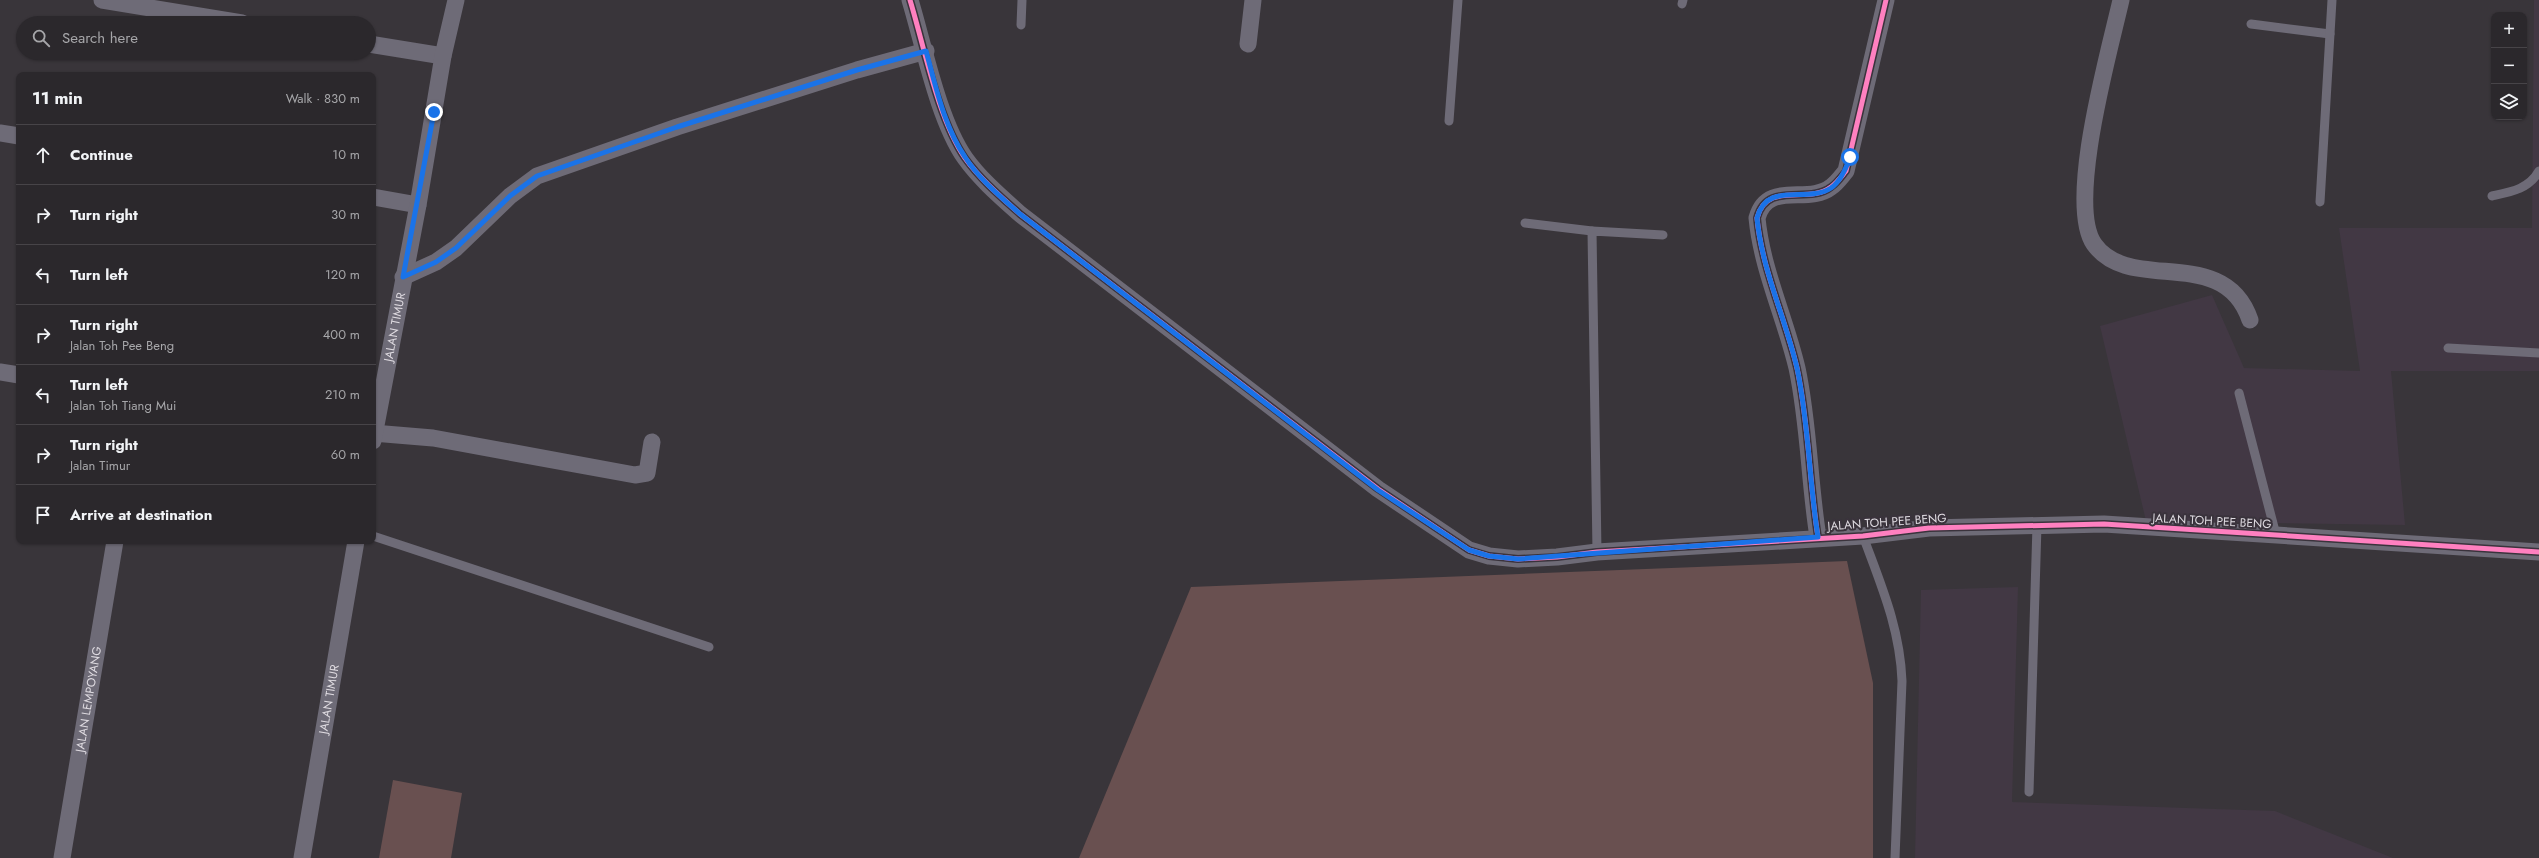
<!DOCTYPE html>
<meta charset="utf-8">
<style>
body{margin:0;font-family:Jost,sans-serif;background:#333034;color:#f1f3f6}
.controls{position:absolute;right:12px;top:12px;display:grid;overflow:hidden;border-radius:8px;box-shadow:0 1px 3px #0004}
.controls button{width:36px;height:36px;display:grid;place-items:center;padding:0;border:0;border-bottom:1px solid #474448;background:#2b282c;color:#f1f3f6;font:20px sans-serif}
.stop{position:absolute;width:12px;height:12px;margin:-9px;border:3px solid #1a73e8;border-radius:50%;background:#fff}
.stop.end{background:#1a73e8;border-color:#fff;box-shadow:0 1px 4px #0008}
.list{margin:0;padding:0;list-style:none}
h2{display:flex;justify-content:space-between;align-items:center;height:52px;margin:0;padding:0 16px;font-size:17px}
h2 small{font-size:13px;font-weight:400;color:#a6a6a9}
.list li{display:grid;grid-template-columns:26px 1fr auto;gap:12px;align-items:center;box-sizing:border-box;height:60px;padding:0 16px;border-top:1px solid #474448}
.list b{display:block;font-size:15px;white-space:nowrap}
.list p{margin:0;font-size:13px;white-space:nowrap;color:#a6a6a9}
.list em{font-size:13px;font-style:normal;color:#a6a6a9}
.icon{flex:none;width:22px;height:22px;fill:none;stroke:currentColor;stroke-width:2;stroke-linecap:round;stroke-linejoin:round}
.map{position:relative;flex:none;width:2539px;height:858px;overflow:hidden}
.search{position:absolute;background:#2b282c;box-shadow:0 1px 3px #0004;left:16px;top:16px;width:360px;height:44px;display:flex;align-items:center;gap:10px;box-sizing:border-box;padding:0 14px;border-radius:22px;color:#a6a6a9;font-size:15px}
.panel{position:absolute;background:#2b282c;box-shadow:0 1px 3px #0004;left:16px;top:72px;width:360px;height:472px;border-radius:8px}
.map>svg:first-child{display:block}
.built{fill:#423844}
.green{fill:#695050}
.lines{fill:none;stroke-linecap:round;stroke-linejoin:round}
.service{stroke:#6e6b77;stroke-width:9}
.minor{stroke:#6e6b77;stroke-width:17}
.cycleway-casing{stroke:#3a333c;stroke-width:8}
.cycleway{stroke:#ff80c0;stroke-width:5}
.route{stroke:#1a73e8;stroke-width:5}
.labels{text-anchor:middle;stroke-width:4;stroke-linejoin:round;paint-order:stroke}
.street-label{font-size:12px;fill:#dfdbe1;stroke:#3a333c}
</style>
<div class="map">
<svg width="2539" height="858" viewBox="0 0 2539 858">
<rect width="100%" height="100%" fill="#39353a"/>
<g class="built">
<path d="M 2534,0 L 2539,0 L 2539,371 L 2391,371 L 2405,525 L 2146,521 L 2100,326 L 2212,295 L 2244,368 L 2360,371 L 2339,228 L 2532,228 Z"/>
<path d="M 2018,587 L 2012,802 L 2275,811 L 2393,858 L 1915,858 L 1921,590 Z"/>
</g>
<g class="green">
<path d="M 1847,561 L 1873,683 L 1873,858 L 1079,858 L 1191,587 Z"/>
<path d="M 393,780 L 462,793 L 451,858 L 379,858 Z"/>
</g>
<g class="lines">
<g class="service">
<path d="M 1682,4 L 1683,0"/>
<path d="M 2251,24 L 2330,34"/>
<path d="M 1021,25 L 1022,0"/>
<path d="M 1449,121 L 1458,0"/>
<path d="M 2492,196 C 2511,192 2529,189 2539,171"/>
<path d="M 2320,202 L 2332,0"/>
<path d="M 1525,223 L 1592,231"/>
<path d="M 2448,348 L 2539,353"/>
<path d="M 2239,393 L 2276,535"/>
<path d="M 373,536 L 709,647"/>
<path d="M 1863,536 C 1881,585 1900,628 1902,681 L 1895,858"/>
<path d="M 1597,552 L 1592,231 L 1663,235"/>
<path d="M 2029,792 L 2037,525"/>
</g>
<g class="minor">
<path d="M 102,0 L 242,23"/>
<path d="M 910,0 C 924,46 938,119 965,158 C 980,179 1001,197 1020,214 L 1378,489 L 1469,550 L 1489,556 L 1518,559 L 1557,557 L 1597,552 L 1863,536 L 1929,528 L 2104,524 L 2539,552"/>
<path d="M 2121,0 C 2110,49 2066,203 2094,244 C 2130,295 2224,243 2250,320"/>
<path d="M 369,44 L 443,56"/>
<path d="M 1248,44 L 1253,0"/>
<path d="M 0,133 L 19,136"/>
<path d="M 373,197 L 418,205"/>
<path d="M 403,277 L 436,262 L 456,248 L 510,196 L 537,176 L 677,127 L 857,70 L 926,51"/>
<path d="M 0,372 L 19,375"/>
<path d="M 373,433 L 433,438 L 635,475 L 647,473 L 652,442"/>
<path id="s1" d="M 373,441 L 418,205 L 443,56 L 456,0"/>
<path d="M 1818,537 C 1809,481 1809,424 1797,368 C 1785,317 1762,270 1757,218 C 1767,180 1808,205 1831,187 C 1837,183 1841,177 1846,171 L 1886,0"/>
<path id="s2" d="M 62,858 L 115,541"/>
<path id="s3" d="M 302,858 L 356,541"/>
</g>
<defs>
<g id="cycleway">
<path d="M 910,0 C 924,46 938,119 965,158 C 980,179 1001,197 1020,214 L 1378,489 L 1469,550 L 1489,556 L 1518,559 L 1557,557 L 1597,552 L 1863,536 L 1929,528 L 2104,524 L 2539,552"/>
<path d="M 1818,537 C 1809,481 1809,424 1797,368 C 1785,317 1762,270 1757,218 C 1767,180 1808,205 1831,187 C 1837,183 1841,177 1846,171 L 1886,0"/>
</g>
</defs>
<use href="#cycleway" class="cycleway-casing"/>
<use href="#cycleway" class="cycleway"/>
</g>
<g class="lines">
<path class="route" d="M 434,112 L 403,277 L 436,262 L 456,248 L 510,196 L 537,176 L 677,127 L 857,70 L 926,51 C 936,87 944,126 965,157 C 979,179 1001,197 1020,214 L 1378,490 L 1469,550 L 1489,556 L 1518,559 L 1818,537 C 1809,481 1809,424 1797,368 C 1785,317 1762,270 1757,218 C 1767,180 1807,204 1831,188 C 1841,181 1846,169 1850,157"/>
</g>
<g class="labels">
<g class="street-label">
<text dy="4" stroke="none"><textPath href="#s1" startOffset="116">JALAN TIMUR</textPath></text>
<text transform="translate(2212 521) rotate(3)" y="4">JALAN TOH PEE BENG</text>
<text transform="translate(1887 522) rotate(-4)" y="4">JALAN TOH PEE BENG</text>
<text dy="4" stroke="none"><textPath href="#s3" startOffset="161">JALAN TIMUR</textPath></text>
<text dy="4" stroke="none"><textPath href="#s2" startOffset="161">JALAN LEMPOYANG</textPath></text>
</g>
</g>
</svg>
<div class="controls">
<button>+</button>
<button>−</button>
<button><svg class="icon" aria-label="layers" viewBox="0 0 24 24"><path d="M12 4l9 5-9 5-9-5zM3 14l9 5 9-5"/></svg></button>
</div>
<div class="stop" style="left:1850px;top:157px"></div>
<div class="stop end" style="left:434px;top:112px"></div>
<div class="search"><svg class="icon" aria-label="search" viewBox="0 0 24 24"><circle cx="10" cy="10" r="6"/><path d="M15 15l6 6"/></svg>Search here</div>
<section class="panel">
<h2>11 min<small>Walk · 830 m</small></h2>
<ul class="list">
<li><svg class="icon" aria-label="ahead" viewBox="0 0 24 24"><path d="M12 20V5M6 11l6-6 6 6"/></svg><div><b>Continue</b></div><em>10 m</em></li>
<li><svg class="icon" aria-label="right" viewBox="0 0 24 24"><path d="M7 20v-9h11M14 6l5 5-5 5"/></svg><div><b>Turn right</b></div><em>30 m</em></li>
<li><svg class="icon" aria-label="left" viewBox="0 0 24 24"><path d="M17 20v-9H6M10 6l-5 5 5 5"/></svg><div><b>Turn left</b></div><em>120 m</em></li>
<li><svg class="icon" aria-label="right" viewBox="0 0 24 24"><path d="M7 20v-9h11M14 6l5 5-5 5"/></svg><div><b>Turn right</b><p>Jalan Toh Pee Beng</p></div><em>400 m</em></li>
<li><svg class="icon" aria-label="left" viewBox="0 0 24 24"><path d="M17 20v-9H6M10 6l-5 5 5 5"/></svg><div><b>Turn left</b><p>Jalan Toh Tiang Mui</p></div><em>210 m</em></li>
<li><svg class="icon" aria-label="right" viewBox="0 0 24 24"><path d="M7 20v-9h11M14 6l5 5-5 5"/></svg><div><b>Turn right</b><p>Jalan Timur</p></div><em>60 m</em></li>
<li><svg class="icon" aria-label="arrive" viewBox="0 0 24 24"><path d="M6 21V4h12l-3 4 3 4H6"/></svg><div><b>Arrive at destination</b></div></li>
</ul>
</section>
</div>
